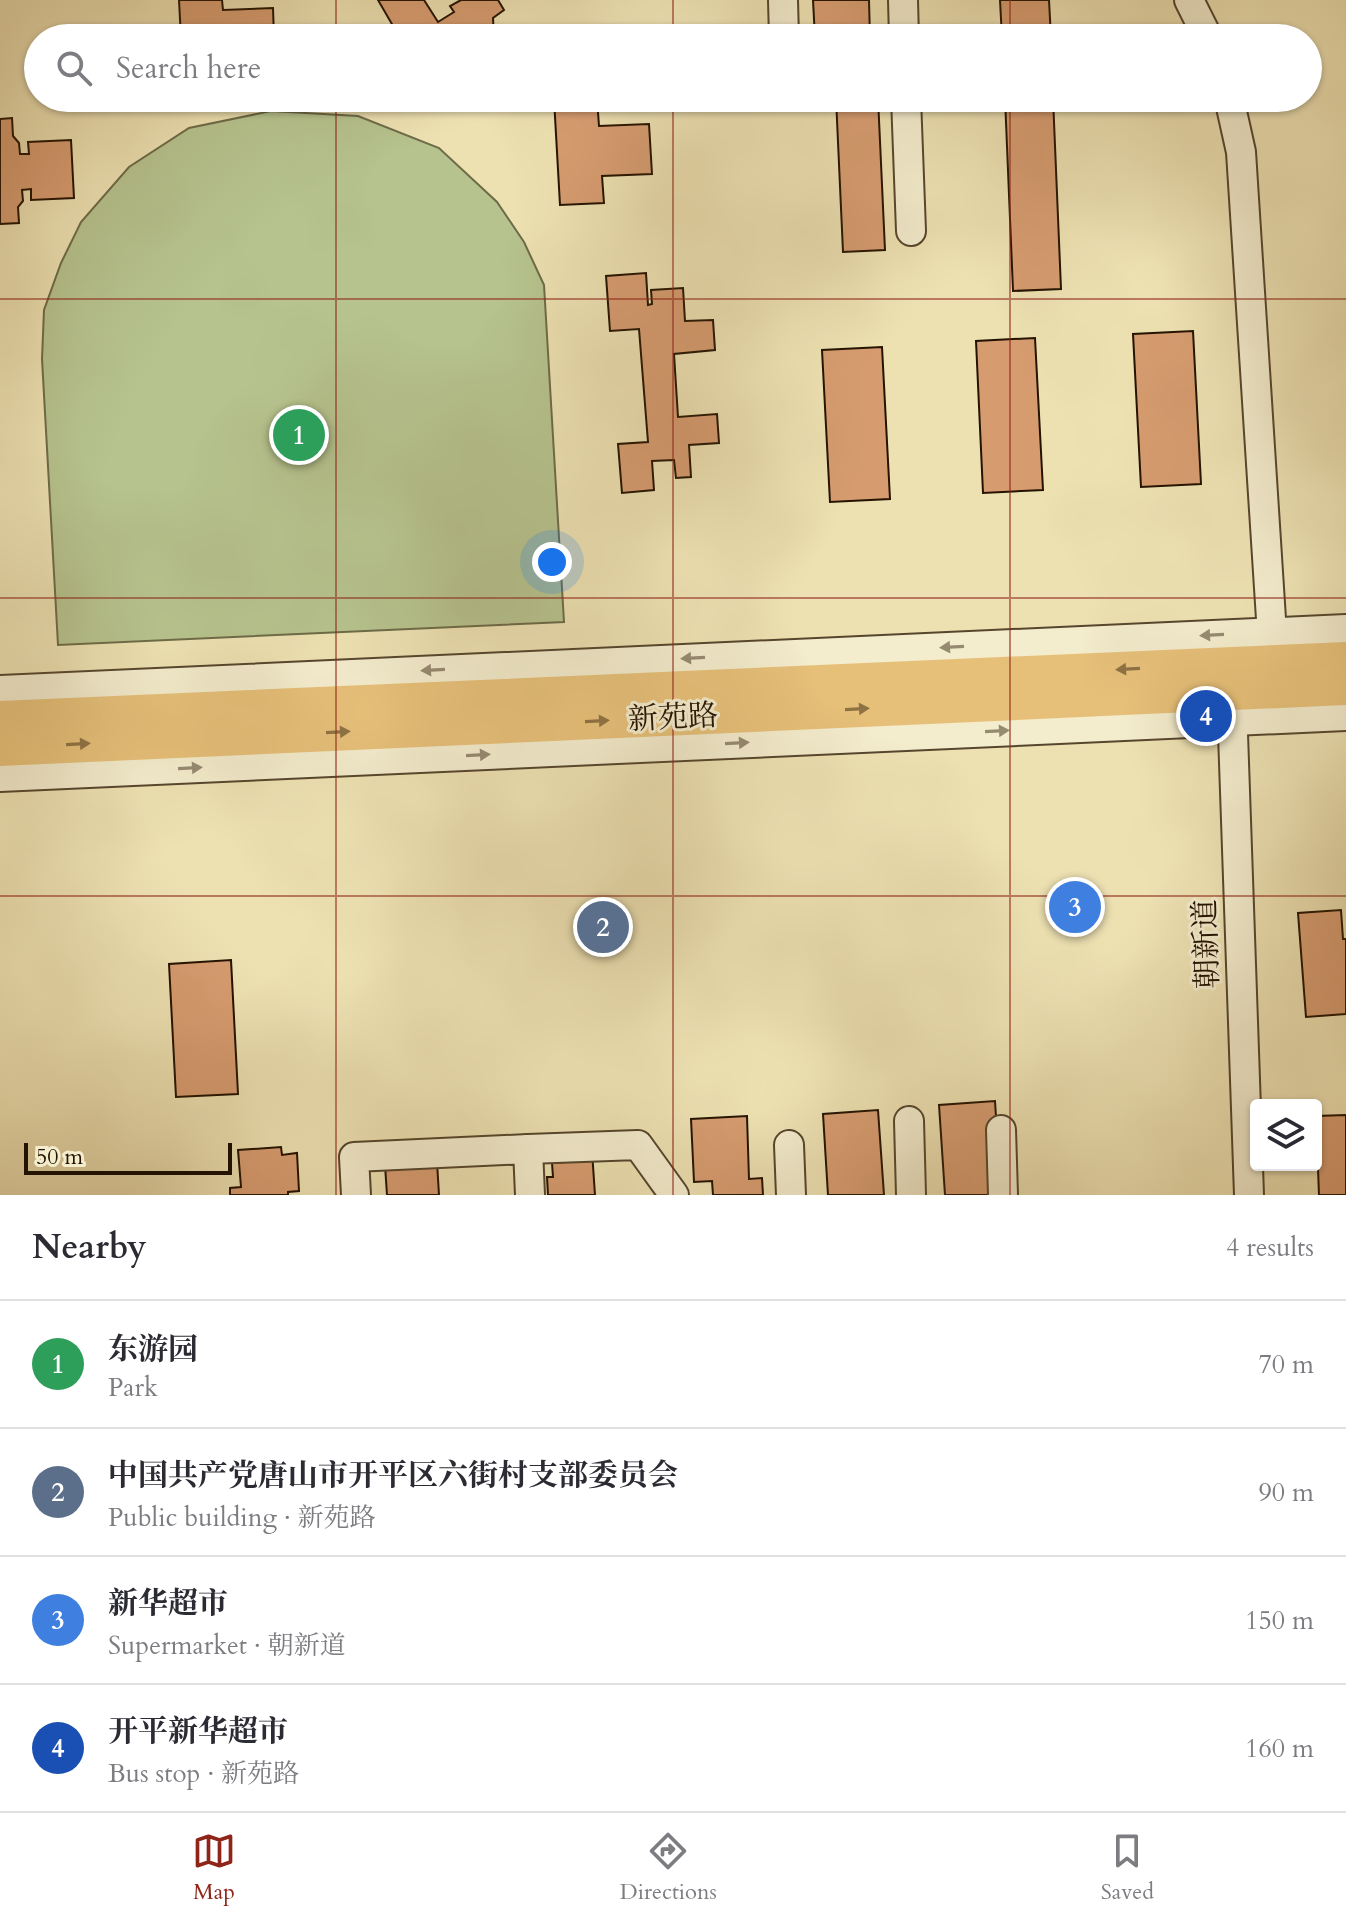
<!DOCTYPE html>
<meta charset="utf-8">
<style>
body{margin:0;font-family:Cardo,"Noto Serif SC",serif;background:#f2f2f3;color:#2b2b33}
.controls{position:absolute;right:24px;bottom:24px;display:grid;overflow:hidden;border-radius:8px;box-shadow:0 2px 6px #0004}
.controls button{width:72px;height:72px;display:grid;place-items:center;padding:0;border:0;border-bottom:2px solid #e1e1e2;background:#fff;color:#2b2b33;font:40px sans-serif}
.scale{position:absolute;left:24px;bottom:20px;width:208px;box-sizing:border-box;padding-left:8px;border:4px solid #241301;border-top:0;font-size:22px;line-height:28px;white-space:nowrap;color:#241301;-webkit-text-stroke:6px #f3eccd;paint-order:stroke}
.you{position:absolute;left:552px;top:562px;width:28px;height:28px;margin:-20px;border:6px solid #fff;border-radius:50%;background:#1a73e8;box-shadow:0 0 0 12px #1a73e833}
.badge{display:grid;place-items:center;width:52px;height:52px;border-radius:50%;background:#8f2418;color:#fff;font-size:26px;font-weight:700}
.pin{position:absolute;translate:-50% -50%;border:4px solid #fff;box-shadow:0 2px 8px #0006}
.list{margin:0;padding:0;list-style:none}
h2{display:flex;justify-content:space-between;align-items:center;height:104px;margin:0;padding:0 32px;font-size:34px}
h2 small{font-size:26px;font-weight:400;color:#7c7c81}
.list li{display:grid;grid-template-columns:52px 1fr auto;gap:24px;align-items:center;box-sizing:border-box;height:128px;padding:0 32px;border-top:2px solid #e1e1e2}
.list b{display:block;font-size:30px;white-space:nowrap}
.list p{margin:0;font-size:26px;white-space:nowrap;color:#7c7c81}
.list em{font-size:26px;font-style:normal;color:#7c7c81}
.icon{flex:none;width:44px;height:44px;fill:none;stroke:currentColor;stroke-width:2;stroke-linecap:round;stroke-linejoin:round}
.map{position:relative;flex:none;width:1346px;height:1195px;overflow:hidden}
.search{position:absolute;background:#fff;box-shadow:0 2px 6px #0004;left:24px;right:24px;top:24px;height:88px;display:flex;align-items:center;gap:20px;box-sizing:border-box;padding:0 28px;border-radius:44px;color:#7c7c81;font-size:30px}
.sheet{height:616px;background:#fff}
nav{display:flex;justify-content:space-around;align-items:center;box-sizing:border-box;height:112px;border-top:2px solid #e1e1e2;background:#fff;font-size:22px;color:#7c7c81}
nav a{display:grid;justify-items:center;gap:4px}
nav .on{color:#8f2418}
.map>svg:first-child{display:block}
.green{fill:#b6c38e;stroke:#6d6b48;stroke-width:2}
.building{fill:#d69c70;stroke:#241301;stroke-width:2}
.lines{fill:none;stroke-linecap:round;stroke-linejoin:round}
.minor-casing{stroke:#56462d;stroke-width:32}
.major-casing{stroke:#241301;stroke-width:40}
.minor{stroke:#f3eccd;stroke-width:28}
.major{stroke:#e6c079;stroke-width:36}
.oneway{fill:#968a71}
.oneway2{fill:#8f7243}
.grid{fill:none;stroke:#8f2418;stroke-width:2;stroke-opacity:0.55}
.labels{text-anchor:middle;stroke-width:6;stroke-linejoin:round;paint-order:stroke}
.street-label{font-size:30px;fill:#241301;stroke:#f3eccd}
</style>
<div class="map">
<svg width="1346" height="1195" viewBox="0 0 1346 1195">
<rect width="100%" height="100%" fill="#ede1b2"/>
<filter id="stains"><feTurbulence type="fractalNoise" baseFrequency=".0025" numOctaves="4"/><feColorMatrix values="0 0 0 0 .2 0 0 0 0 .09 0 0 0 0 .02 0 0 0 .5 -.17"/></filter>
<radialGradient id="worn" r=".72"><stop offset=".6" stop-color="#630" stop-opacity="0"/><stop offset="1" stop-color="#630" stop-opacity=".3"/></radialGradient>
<path class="green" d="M 271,111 L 358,116 L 439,148 L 497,202 L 524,242 L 544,285 L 564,622 L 58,645 L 42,359 L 44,310 L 61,263 L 81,222 L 129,167 L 189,128 Z"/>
<g class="building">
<path d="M 179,0 L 222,0 L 223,10 L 273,8 L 274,38 L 181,38 Z"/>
<path d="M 378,0 L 424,0 L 438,22 L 454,12 L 450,6 L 461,0 L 498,0 L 504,10 L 493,18 L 494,38 L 397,38 L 396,31 Z"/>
<path d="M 813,0 L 869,0 L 870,38 L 815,38 Z"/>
<path d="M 1000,0 L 1049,0 L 1051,38 L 1002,38 Z"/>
<path d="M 597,98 L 599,126 L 649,124 L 652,174 L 602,176 L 604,203 L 560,205 L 554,99 Z"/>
<path d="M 836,98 L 878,98 L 885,250 L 843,252 Z"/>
<path d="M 1005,98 L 1053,98 L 1061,289 L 1013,291 Z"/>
<path d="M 12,118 L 13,136 L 19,143 L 20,154 L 29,154 L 28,142 L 71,140 L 74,198 L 31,200 L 31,189 L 22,190 L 23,201 L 18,207 L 19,223 L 0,224 L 0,119 Z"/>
<path d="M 646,273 L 648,305 L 652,304 L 651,290 L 683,288 L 685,321 L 713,320 L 715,350 L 674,354 L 678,417 L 717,414 L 719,443 L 689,445 L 691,477 L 676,478 L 674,460 L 652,461 L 654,490 L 622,493 L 618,444 L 648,442 L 639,329 L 610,331 L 606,276 Z"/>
<path d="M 1193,331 L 1201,484 L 1141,487 L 1133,334 Z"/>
<path d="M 1035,338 L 1043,490 L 983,493 L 976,341 Z"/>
<path d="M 882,347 L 890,499 L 830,502 L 822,350 Z"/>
<path d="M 1341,910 L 1343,939 L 1346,939 L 1346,1014 L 1306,1017 L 1298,913 Z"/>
<path d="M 231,960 L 238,1094 L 176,1097 L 169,964 Z"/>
<path d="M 995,1101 L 1001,1195 L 945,1195 L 939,1105 Z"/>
<path d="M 878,1110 L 884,1195 L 828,1195 L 823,1114 Z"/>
<path d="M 1346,1115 L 1346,1195 L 1319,1195 L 1316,1116 Z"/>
<path d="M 747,1116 L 749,1179 L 762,1178 L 763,1195 L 713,1195 L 712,1181 L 694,1182 L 691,1119 Z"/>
<path d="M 281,1147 L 282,1155 L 297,1153 L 299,1191 L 288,1192 L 288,1195 L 230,1195 L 230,1188 L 241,1187 L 238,1150 Z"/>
<path d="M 592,1151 L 595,1195 L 548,1195 L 547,1177 L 553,1177 L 552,1163 L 563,1162 L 562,1154 Z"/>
<path d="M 437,1162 L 439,1195 L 387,1195 L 385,1165 Z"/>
</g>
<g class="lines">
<defs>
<g id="minor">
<path d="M 783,0 L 784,38"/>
<path d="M 903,0 L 904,38"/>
<path d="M 1189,0 L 1208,38"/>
<path d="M 906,98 L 911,231"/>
<path d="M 1229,98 L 1241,152 L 1273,650"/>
<path d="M 0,690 L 1346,629"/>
<path d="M 1232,705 L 1249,1195"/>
<path d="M 0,777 L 1346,716"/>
<path d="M 909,1121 L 911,1195"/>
<path d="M 1001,1130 L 1003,1195"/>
<path d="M 789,1145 L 791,1195"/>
<path d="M 528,1149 L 638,1145 L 674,1195"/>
<path d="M 356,1195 L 354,1157 L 528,1149 L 530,1195"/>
</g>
<g id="major">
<path d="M 0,719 L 1346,660"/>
<path d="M 0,748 L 1346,687"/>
</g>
</defs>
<use href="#minor" class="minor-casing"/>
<use href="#major" class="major-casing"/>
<use href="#minor" class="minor"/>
<use href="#major" class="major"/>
</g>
<defs><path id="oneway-solid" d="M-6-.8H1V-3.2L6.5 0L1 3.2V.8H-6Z" transform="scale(2)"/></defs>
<g class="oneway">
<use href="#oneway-solid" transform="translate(1212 635) rotate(177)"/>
<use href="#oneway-solid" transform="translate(952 647) rotate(177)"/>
<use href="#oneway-solid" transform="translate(693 658) rotate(177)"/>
<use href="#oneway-solid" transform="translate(433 670) rotate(177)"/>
<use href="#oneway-solid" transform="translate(997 731) rotate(-3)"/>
<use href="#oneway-solid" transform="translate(737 743) rotate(-3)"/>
<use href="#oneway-solid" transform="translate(478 755) rotate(-3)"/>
<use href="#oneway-solid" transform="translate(190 768) rotate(-3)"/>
</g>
<g class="oneway2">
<use href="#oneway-solid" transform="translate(1128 669) rotate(177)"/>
<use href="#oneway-solid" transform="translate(857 709) rotate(-3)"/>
<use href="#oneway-solid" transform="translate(597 721) rotate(-3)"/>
<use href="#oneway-solid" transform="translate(338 732) rotate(-3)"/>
<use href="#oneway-solid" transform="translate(78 744) rotate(-3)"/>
</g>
<path class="grid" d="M 336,0 L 336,38M 673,0 L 673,38M 1010,0 L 1010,38M 336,98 L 336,1195M 673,98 L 673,1195M 1010,98 L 1010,1195M 0,299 L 1346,299M 0,598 L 1346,598M 0,896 L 1346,896"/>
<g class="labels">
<g class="street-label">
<text transform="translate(673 717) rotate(-3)" y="10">新苑路</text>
<text transform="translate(1206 944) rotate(-92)" y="10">朝新道</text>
</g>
</g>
<rect width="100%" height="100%" filter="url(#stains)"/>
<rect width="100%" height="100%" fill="url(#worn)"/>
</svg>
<div class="controls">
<button><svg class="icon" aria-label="layers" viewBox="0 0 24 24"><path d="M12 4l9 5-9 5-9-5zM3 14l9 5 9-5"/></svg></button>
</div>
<div class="scale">50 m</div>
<div class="you"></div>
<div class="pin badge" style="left:299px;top:435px;background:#2e9e5b">1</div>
<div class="pin badge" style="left:603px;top:927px;background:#5c6f8a">2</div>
<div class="pin badge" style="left:1075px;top:907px;background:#3f7fe0">3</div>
<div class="pin badge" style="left:1206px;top:716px;background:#1a4fb4">4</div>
<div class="search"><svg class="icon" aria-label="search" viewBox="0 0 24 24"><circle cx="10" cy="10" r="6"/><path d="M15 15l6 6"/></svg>Search here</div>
</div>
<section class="sheet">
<h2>Nearby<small>4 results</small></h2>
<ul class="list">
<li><span class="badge" style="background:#2e9e5b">1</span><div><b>东游园</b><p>Park</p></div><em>70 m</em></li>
<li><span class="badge" style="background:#5c6f8a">2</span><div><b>中国共产党唐山市开平区六街村支部委员会</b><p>Public building · 新苑路</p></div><em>90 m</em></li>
<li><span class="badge" style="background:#3f7fe0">3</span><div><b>新华超市</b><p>Supermarket · 朝新道</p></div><em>150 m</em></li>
<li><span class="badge" style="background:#1a4fb4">4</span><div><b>开平新华超市</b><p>Bus stop · 新苑路</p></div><em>160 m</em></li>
</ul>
</section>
<nav>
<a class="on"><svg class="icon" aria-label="map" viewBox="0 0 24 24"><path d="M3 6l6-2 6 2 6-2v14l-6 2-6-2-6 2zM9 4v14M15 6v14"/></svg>Map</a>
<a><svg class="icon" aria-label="directions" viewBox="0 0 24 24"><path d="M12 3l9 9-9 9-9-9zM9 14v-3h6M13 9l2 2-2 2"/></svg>Directions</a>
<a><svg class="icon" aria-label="saved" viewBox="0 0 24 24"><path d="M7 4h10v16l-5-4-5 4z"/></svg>Saved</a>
</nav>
